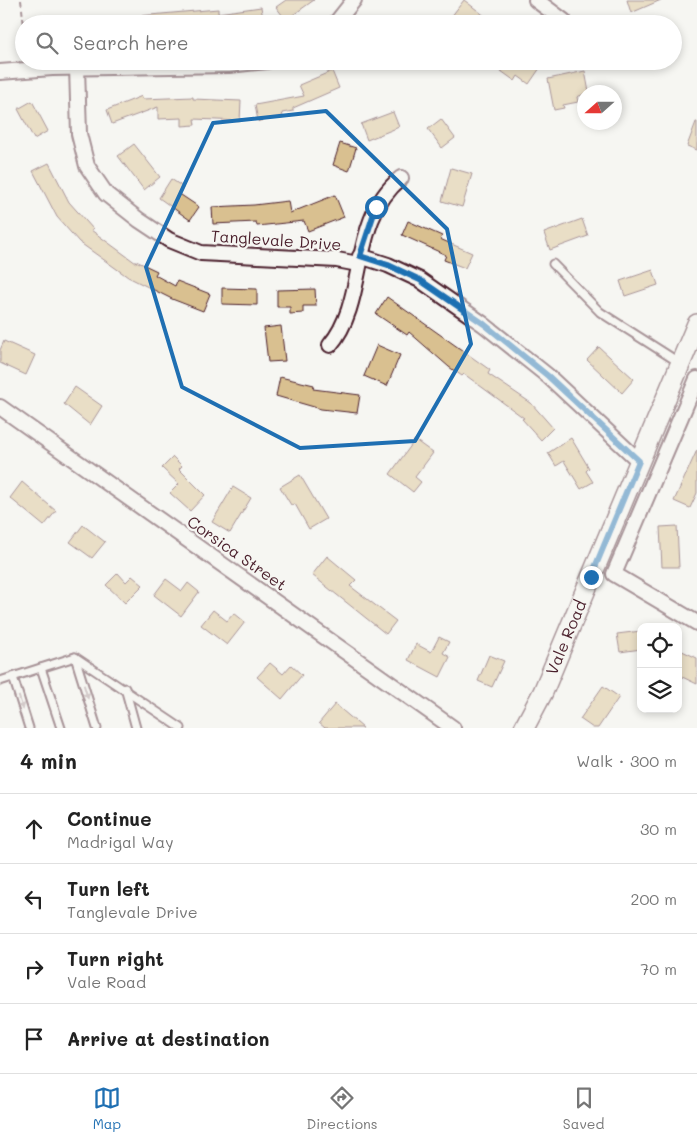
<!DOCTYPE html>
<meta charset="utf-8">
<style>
body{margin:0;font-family:Mali,sans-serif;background:#f2f2f2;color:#222}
.controls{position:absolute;right:15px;bottom:15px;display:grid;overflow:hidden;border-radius:10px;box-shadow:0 2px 8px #0003}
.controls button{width:45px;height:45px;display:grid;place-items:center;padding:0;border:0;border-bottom:1px solid #e0e0e0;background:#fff;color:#222;font:25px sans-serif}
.compass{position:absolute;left:577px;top:85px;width:45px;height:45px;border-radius:50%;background:#fff;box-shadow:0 2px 8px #0003;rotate:249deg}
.stop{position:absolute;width:15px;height:15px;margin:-11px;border:4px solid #1f6fb2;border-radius:50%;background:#fff}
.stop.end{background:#1f6fb2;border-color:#fff;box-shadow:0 1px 5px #0008}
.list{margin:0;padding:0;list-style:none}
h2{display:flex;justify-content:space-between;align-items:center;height:65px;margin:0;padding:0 20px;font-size:21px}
h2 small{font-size:16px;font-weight:400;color:#767676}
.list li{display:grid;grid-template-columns:32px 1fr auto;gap:15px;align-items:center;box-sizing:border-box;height:70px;padding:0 20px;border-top:1px solid #e0e0e0}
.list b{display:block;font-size:19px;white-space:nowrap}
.list p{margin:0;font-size:16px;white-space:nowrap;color:#767676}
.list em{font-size:16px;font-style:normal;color:#767676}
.icon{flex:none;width:28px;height:28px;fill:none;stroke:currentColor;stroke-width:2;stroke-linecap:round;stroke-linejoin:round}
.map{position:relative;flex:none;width:697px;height:728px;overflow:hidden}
.search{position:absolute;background:#fff;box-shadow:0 2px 8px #0003;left:15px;right:15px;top:15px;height:55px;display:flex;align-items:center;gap:12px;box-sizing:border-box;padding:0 18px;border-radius:28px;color:#767676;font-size:19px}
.sheet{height:345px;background:#fff}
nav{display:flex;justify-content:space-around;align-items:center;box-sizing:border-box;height:70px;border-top:1px solid #e0e0e0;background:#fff;font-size:14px;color:#767676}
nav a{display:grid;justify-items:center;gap:2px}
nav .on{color:#1f6fb2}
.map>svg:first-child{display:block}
.building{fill:#d9c090;stroke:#4a1f2b}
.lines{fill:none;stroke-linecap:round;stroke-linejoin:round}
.lane-casing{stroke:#4a1f2b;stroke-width:11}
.street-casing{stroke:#4a1f2b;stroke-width:18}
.secondary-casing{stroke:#4a1f2b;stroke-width:22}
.path{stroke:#4a1f2b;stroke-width:2;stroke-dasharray:5 4;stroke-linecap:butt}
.lane{stroke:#f6f6f2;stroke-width:7}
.street{stroke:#f6f6f2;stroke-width:14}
.secondary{stroke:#f6f6f2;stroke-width:19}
.oneway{fill:#a99598}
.route{stroke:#1f6fb2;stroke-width:6}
.marked{fill:none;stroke:#1f6fb2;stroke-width:4;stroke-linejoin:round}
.labels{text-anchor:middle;stroke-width:4.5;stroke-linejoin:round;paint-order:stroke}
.street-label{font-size:16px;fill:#4a1f2b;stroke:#f6f6f2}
</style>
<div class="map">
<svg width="697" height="728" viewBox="0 0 697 728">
<rect width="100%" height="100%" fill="#f6f6f2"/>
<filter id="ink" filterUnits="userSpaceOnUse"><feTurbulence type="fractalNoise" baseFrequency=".02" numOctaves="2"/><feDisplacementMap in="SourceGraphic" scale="10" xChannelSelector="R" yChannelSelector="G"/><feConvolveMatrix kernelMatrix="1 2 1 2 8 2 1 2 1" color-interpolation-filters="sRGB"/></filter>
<g filter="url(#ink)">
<g class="building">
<path d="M 286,0 L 314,0 L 286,20 L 276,7 Z"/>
<path d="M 464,0 L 495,24 L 460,24 L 451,17 Z"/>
<path d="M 627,0 L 661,0 L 631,13 Z"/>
<path d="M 261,7 L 264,24 L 140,24 L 139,16 L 218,9 L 218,13 Z"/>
<path d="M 487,61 L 530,61 L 540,68 L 529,84 L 518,76 L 515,81 Z"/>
<path d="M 332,71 L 339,88 L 293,108 L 293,111 L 282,113 L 283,116 L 258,121 L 255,105 L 304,96 L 299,85 Z"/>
<path d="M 585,71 L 589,92 L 577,97 L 578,102 L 563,105 L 564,108 L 554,110 L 548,79 Z"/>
<path d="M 142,96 L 143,99 L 193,97 L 193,99 L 241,101 L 240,121 L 194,119 L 195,125 L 182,126 L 182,118 L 158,119 L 158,107 L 112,124 L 107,110 Z"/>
<path d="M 32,101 L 48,131 L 34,139 L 18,109 Z"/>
<path d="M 393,112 L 399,127 L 367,140 L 361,124 Z"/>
<path d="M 441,119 L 455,138 L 442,148 L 428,129 Z"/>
<path d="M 696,122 L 697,122 L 697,150 L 687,146 Z"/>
<path d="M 340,143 L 356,148 L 349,171 L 333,165 Z"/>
<path d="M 134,144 L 160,177 L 144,190 L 118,156 Z"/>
<path d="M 49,163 L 69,202 L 93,229 L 91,230 L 136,263 L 136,261 L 157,271 L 155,275 L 175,286 L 177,281 L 210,294 L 203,311 L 172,299 L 128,277 L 79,242 L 57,217 L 33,171 Z"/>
<path d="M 451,168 L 472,174 L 462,207 L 442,201 Z"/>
<path d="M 171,179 L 183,187 L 178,193 L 199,207 L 190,220 L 159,198 Z"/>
<path d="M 335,195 L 344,217 L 308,231 L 304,221 L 257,226 L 256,222 L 213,224 L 212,207 L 254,205 L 288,201 L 290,213 Z"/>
<path d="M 582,219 L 588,236 L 550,250 L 544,233 Z"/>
<path d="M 408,221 L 442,236 L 440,239 L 472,253 L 465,268 L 444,260 L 446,255 L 402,235 Z"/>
<path d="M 653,270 L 658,285 L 625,296 L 620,281 Z"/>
<path d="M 222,288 L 257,289 L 257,305 L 222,304 Z"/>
<path d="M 315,289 L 316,306 L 303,306 L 303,313 L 290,314 L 290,307 L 277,307 L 277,290 Z"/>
<path d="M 387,297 L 490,370 L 488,374 L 531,403 L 553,428 L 541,440 L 522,419 L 524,418 L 464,374 L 462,376 L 449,367 L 409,332 L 407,335 L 376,314 Z"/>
<path d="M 281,326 L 285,361 L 268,362 L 264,328 Z"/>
<path d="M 4,341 L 35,355 L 26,375 L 0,363 L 0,350 Z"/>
<path d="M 377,345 L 400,355 L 387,386 L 364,376 Z"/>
<path d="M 599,347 L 634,379 L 622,393 L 587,360 Z"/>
<path d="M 280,377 L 314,385 L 313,389 L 360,395 L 357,413 L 321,409 L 276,396 Z"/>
<path d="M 75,387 L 102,406 L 90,425 L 64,404 Z"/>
<path d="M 571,438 L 589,468 L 586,471 L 593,482 L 581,489 L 564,461 L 556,466 L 548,453 Z"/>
<path d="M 415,440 L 433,453 L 415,477 L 421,482 L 413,492 L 390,474 Z"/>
<path d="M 697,450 L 697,493 L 690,508 L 674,501 Z"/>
<path d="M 173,457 L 182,466 L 179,469 L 205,495 L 190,511 L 170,493 L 179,484 L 162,468 Z"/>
<path d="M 300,475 L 326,519 L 309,529 L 295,504 L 291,505 L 280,487 Z"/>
<path d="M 22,482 L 56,511 L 44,526 L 10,498 Z"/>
<path d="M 233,487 L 251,498 L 230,533 L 212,522 Z"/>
<path d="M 83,525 L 105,542 L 92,558 L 70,542 Z"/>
<path d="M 677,526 L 679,567 L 662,567 L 660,527 Z"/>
<path d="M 327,556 L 356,580 L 350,586 L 396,621 L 386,634 L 312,575 Z"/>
<path d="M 118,573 L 126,582 L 132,576 L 143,585 L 125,603 L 106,585 Z"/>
<path d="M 166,579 L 182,591 L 188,583 L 199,592 L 181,616 L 154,595 Z"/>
<path d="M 213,610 L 227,621 L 234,613 L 245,622 L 227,645 L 201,625 Z"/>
<path d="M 641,631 L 641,649 L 620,652 L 617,634 Z"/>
<path d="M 439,637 L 449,642 L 443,653 L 450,657 L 440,677 L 408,660 L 416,644 L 431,652 Z"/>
<path d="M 678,649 L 697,658 L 697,684 L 678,675 Z"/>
<path d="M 489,655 L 504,661 L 492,687 L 478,681 Z"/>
<path d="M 270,663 L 283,674 L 291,665 L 302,675 L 282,699 L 257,677 Z"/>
<path d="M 603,686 L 619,697 L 598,728 L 593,728 L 580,719 Z"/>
<path d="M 335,704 L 363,728 L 325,728 L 319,723 Z"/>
</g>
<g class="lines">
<defs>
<g id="lane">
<path d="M 553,264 L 600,312 L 680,363"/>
<path d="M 75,657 L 97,728"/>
<path d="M 41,668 L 61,728"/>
<path d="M 13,677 L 29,728"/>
<path d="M 0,681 L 75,657 L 181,728"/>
<path d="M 125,688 L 136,728"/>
</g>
<g id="street">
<path d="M 536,0 L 564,21"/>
<path d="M 335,24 L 354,0"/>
<path d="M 77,67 L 79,134 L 87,166 L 106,194 L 139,220 L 169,240 L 201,253 L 337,260 L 358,264"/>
<path d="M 0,72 L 52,68 L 229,65 L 267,61"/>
<path d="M 360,256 L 388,265 L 420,280 L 483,324 L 548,376 L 639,461"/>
<path d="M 330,345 C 369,299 348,221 401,178"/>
<path d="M 697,379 L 614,574 L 697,623"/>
<path d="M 0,407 L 453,728"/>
</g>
<g id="secondary">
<path id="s1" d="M 524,728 L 543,692 L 697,324"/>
</g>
</defs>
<use href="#lane" class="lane-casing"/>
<use href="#street" class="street-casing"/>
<use href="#secondary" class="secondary-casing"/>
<path class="path" d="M 21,0 L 24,27"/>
<use href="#lane" class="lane"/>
<use href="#street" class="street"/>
<use href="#secondary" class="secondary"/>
</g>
<defs><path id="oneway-solid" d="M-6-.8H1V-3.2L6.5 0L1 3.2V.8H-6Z" transform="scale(1.25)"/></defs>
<g class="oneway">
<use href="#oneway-solid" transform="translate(86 692) rotate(73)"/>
<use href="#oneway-solid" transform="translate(21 703) rotate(72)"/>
</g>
</g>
<g class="lines" filter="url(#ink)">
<path class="route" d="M 376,207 L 360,256 L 388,265 L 420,280 L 484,324 L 548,376 L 639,461 L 591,577"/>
</g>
<path d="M0 0H697V728H0ZM 326,111 L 447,229 L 471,344 L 415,441 L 300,448 L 182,387 L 146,267 L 213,123 Z" fill="#f6f6f2" fill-opacity=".55" fill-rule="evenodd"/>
<path class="marked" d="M 326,111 L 447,229 L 471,344 L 415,441 L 300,448 L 182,387 L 146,267 L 213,123 Z"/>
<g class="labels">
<g class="street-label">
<text transform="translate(276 240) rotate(4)" y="6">Tanglevale Drive</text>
<text transform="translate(237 553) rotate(35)" y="6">Corsica Street</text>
<text dy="6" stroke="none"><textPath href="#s1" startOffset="100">Vale Road</textPath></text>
</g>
</g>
</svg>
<div class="controls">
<button><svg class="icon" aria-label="locate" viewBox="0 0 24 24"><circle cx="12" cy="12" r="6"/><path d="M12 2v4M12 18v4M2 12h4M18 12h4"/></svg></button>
<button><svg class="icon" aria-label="layers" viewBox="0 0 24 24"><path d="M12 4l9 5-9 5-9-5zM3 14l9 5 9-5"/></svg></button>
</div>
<svg class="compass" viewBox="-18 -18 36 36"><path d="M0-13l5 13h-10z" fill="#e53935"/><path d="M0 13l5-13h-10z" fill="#767676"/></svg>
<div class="stop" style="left:376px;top:207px"></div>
<div class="stop end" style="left:591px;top:577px"></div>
<div class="search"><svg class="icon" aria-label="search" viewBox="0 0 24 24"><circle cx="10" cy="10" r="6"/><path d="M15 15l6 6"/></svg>Search here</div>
</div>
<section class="sheet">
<h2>4 min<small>Walk · 300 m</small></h2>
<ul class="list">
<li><svg class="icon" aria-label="ahead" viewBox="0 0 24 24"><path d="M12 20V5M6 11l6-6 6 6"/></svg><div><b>Continue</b><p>Madrigal Way</p></div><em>30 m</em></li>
<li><svg class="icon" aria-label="left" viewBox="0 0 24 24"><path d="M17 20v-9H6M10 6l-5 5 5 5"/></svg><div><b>Turn left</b><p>Tanglevale Drive</p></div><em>200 m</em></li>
<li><svg class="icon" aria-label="right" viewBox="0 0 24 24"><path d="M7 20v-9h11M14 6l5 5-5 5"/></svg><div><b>Turn right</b><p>Vale Road</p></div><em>70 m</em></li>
<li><svg class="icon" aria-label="arrive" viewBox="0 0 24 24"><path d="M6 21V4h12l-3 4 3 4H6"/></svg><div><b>Arrive at destination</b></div></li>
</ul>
</section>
<nav>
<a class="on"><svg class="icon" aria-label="map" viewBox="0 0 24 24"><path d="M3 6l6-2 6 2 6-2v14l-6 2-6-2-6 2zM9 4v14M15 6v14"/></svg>Map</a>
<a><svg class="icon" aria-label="directions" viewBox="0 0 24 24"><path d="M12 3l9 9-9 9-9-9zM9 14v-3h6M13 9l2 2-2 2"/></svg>Directions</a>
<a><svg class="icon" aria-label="saved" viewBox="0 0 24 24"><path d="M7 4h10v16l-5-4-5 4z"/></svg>Saved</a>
</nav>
